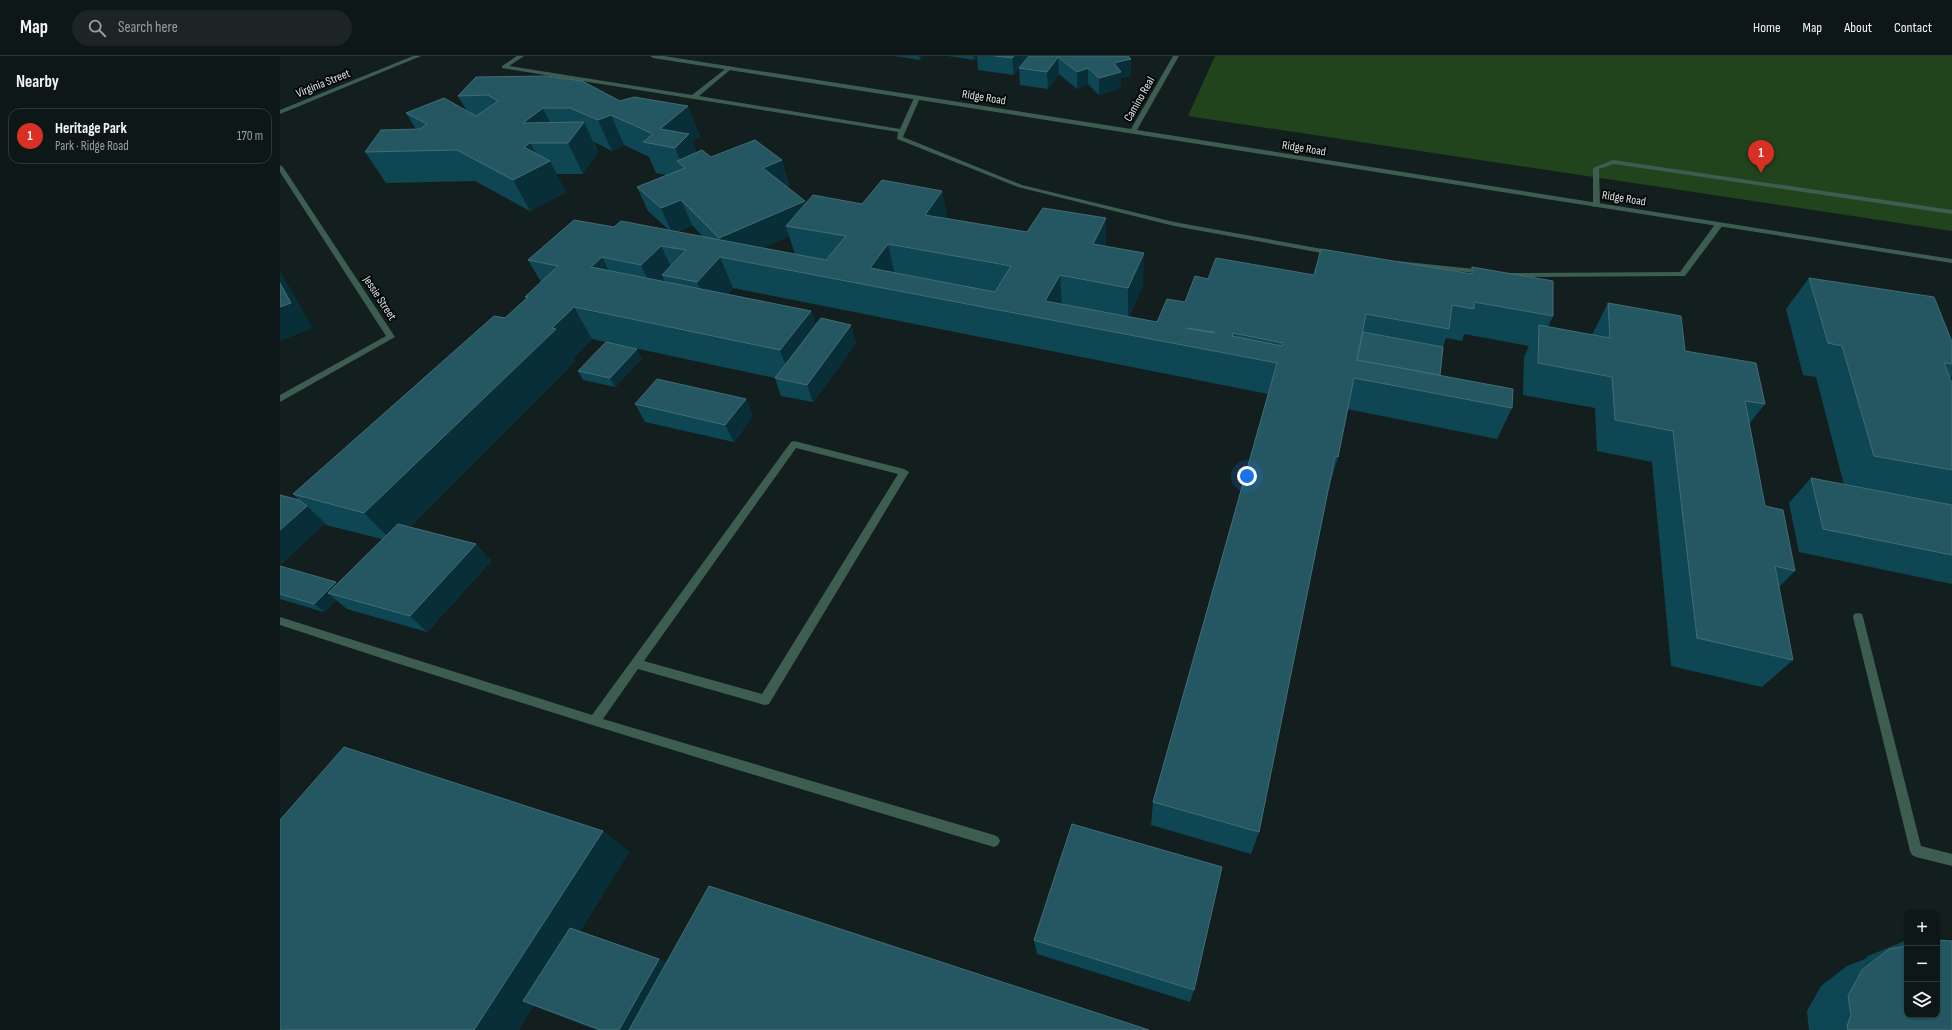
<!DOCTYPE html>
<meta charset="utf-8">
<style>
body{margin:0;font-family:"Sofia Sans Condensed",sans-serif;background:#1c2424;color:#f1f3f6}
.controls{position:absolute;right:12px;bottom:12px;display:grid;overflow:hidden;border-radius:8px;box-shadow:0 1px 3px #0004}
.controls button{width:36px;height:36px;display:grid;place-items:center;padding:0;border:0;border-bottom:1px solid #2e3636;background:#0e1717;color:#f1f3f6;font:20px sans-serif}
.you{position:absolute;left:967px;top:420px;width:14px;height:14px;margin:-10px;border:3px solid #fff;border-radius:50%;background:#1a73e8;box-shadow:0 0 0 6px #1a73e833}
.badge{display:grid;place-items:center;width:26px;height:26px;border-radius:50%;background:#d93025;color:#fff;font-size:13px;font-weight:700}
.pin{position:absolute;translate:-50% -33px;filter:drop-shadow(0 1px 2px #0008)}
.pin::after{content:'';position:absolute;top:21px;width:14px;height:12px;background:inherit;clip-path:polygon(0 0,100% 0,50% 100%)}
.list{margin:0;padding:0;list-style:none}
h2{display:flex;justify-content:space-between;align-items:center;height:52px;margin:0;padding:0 16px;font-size:17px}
h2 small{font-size:13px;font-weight:400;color:#9b9fa1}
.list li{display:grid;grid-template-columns:26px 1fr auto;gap:12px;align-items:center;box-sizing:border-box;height:56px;margin:0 8px 8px;padding:0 8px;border:1px solid #2e3636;border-radius:12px}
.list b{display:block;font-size:15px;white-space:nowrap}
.list p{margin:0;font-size:13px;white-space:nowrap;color:#9b9fa1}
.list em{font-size:13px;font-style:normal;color:#9b9fa1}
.icon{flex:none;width:22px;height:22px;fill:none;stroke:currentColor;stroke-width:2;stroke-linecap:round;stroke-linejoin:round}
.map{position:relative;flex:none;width:1672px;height:974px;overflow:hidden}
header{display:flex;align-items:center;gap:24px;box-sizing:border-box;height:56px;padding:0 20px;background:#0e1717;border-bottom:1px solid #2e3636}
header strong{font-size:19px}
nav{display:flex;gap:22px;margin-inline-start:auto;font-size:14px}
.search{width:280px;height:36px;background:#1c2424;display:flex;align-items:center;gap:10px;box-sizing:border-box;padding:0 14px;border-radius:22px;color:#9b9fa1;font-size:15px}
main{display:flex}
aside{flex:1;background:#0e1717}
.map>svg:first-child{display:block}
.green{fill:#22441d}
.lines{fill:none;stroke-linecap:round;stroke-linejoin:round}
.service{fill:#3c5d50;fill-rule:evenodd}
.minor{fill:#3c5d50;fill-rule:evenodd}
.wall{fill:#0f4653;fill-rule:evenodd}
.shaded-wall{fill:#082f38}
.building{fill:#255762;stroke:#426d76;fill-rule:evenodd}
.labels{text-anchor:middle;stroke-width:4;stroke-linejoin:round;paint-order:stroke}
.far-street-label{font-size:12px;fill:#dbe3e2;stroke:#040808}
</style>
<header>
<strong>Map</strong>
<div class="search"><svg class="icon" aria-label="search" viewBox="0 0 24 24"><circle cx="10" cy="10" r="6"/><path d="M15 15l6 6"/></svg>Search here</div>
<nav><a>Home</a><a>Map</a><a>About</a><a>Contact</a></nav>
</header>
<main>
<aside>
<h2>Nearby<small></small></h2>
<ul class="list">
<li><span class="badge">1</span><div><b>Heritage Park</b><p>Park · Ridge Road</p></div><em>170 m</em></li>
</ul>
</aside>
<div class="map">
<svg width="1672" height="974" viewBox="0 0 1672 974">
<rect width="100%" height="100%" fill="#131f1f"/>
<path class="green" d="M 935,0 L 1672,0 L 1672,175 L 908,60 Z"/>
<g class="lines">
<g class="service">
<path d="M 237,0 L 244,0 L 229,10 L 412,39 L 449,10 L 451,11 L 451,13 L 419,40 L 620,73 L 634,42 L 637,40 L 640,42 L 623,81 L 742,129 L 894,166 L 1053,195 L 1057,197 L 1053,199 L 894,170 L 738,131 L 617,83 L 618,76 L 222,12 L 222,10 Z"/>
<path d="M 1333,104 L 1672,154 L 1672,158 L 1334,108 L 1319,113 L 1320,149 L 1313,151 L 1313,112 Z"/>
<path d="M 1436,167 L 1443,169 L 1405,220 L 1402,220 L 1232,221 L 1228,219 L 1232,217 L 1400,216 Z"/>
<path d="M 1117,205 L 1204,214 L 1208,216 L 1204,218 L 1120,209 L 1117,209 Z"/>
<path d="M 514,385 L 624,413 L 629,416 L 489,648 L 485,649 L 358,613 L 323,663 L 714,779 L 718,781 L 720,785 L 718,789 L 714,791 C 475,720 237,647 0,569 L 0,561 L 312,659 L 511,386 ZM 516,392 L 618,418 L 482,638 L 364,605 Z"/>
<path d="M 1578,557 L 1582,558 L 1583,561 L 1641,790 L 1672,798 L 1672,810 L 1636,801 L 1632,799 L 1630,795 L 1573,561 L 1574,558 Z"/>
</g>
<g class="minor">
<path d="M 133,0 L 141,0 L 0,58 L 0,54 Z"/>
<path d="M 370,0 L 384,0 L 851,73 L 893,0 L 899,0 L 857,74 L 1672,203 L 1672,207 L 373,2 Z"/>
<path d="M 0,109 L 3,111 L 115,281 L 0,346 L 0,339 L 106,280 L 0,116 Z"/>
</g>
</g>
<g class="wall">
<path d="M 614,0 L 644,0 L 640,4 Z"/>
<path d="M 668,0 L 748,0 L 734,19 L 698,14 L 697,0 L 694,4 Z"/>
<path d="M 749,0 L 851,3 L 850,20 L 841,22 L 841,32 L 819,39 L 808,28 L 797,33 L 779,18 L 768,33 L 740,29 L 739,12 Z"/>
<path d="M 196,21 L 340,45 L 420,80 L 412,86 L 416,96 L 431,101 L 502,104 L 509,129 L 506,130 L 525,145 L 525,148 L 582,148 L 662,135 L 667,162 L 747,176 L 826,162 L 826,190 L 863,229 L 849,261 L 877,266 L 905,246 L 928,223 L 1034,219 L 1190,218 L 1192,211 L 1273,260 L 1268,271 L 1312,279 L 1328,247 L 1405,295 L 1485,348 L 1469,368 L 1485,450 L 1515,515 L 1499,531 L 1513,604 L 1482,631 L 1391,610 L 1372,406 L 1317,395 L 1315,352 L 1243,339 L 1244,301 L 1249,290 L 1184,278 L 1182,285 L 1166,282 L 1163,291 L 1160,319 L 1232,352 L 1217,383 L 1067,353 L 1058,401 L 1049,432 L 979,776 L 971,798 L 871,769 L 873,746 L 988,338 L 453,232 L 448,238 L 531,255 L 536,269 L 576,287 L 533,346 L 501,340 L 495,322 L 312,283 L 293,302 L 295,305 L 130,471 L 196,488 L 211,505 L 147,576 L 67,553 L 56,544 L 44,556 L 0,543 L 0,510 L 58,527 L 102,483 L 46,469 L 45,467 L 0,509 L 19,444 L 13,438 L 225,262 L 246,243 L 245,241 L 261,226 L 248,204 L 334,171 L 389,174 L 368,155 L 357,131 L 386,119 L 376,117 L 369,101 L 344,89 L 332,95 L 314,86 L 318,96 L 303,118 L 276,118 L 286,136 L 250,155 L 195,125 L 106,127 L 85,96 L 136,73 L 126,57 L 187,55 L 178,40 ZM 412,169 L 423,181 L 396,176 ZM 509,180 L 515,198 L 483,192 Z"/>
<path d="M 1529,222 L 1672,286 L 1672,320 L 1670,322 L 1672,327 L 1672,528 L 1519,496 L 1509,447 L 1531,422 L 1564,429 L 1536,321 L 1523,319 L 1506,253 Z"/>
<path d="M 362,302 L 335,331 L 303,324 L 298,315 Z"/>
<path d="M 466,343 L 473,360 L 454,386 L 365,366 L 355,348 Z"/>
<path d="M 323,775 L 349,796 L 300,875 L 379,903 L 386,907 L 869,974 L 317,974 L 254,950 L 0,974 Z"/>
<path d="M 754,884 L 914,934 L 910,946 L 757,898 Z"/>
<path d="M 1627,884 L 1627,959 L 1672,974 L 1529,974 L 1527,955 L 1541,930 L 1567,910 L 1585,903 L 1588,900 Z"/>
</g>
<g class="shaded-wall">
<path d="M 639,0 L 644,0 L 640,4 Z"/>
<path d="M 693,0 L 697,0 L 694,4 Z"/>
<path d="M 734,0 L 748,0 L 734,19 L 732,2 Z"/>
<path d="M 778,1 L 779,18 L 768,33 L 767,16 Z"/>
<path d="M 851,3 L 850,20 L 841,22 L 841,32 L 819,39 L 819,22 L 834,7 Z"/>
<path d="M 808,12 L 808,28 L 797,33 L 797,16 Z"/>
<path d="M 408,50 L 420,80 L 412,86 L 421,109 L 405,112 L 402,109 L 395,92 L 380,73 Z"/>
<path d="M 263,52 L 278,82 L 243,67 Z"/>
<path d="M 331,59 L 344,89 L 332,95 L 318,64 Z"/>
<path d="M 304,66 L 318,96 L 303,118 L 288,87 Z"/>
<path d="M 250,87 L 262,109 L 270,105 L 286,136 L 250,155 L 233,124 L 244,91 Z"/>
<path d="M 502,104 L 509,129 L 491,137 L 483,112 Z"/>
<path d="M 662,135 L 668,166 L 645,159 Z"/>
<path d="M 401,144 L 412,169 L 392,177 L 381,152 Z"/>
<path d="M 525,145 L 532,170 L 506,170 L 509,180 L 457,204 L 446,202 L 439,182 Z"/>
<path d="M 826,162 L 826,194 L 813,188 Z"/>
<path d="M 608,188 L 615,220 L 590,212 Z"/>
<path d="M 381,190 L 396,221 L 382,219 L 387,230 L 376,241 L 361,209 Z"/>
<path d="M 864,197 L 863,229 L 848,263 L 848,232 Z"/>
<path d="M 322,201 L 338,233 L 311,211 Z"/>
<path d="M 440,201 L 453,232 L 430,257 L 417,226 Z"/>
<path d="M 0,215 L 33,272 L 0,285 Z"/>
<path d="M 780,219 L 782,251 L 765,245 Z"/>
<path d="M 294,251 L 312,283 L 293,302 L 295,305 L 114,487 L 84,457 Z"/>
<path d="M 531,255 L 541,286 L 512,326 L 500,294 Z"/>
<path d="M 571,269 L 576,287 L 533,346 L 527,329 Z"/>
<path d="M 357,293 L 362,302 L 335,331 L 330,322 Z"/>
<path d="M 466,343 L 473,360 L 454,386 L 445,369 Z"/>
<path d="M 27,450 L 45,467 L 0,509 L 0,474 Z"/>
<path d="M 196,488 L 211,505 L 147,576 L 130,560 Z"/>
<path d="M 56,526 L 66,534 L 48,537 L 56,544 L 44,556 L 34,548 Z"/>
<path d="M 323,775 L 349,796 L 254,949 L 243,945 L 254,950 L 239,974 L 194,974 Z"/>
<path d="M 379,903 L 393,912 L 359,974 L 339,974 Z"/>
</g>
<g class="building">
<path d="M 715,0 L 734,0 L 732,2 Z"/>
<path d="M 749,0 L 848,0 L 851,3 L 834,7 L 841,16 L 819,22 L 808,12 L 797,16 L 778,1 L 767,16 L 739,12 Z"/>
<path d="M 267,20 L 302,25 L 340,45 L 354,41 L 408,50 L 380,73 L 409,78 L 395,92 L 363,86 L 373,78 L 331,59 L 318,64 L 290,52 L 263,52 L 243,67 L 304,66 L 288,87 L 250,87 L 244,91 L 270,105 L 233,124 L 177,94 L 85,96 L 101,74 L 140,73 L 147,68 L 126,57 L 164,42 L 196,60 L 218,45 L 208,39 L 178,40 L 196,21 Z"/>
<path d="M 475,84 L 502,104 L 483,112 L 525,145 L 439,182 L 401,144 L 381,152 L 357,131 L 405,112 L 397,105 L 422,94 L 431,101 Z"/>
<path d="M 602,124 L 662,135 L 645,159 L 747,176 L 763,152 L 826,162 L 813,188 L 864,197 L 848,232 L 780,219 L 765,245 L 877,266 L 887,243 L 905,246 L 915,220 L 928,223 L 936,202 L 1034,219 L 1041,193 L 1192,218 L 1192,211 L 1273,225 L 1273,260 L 1194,246 L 1194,253 L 1172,249 L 1169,273 L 1086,258 L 1077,304 L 1233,333 L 1232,352 L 1074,322 L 1058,401 L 1055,400 L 979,776 L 873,746 L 997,307 L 440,201 L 417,226 L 382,219 L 406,194 L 381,190 L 361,209 L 322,201 L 311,211 L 531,255 L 500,294 L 294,251 L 272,272 L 276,273 L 84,457 L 13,438 L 214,260 L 225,262 L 248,241 L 245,241 L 278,210 L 248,204 L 294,164 L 334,171 L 341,165 L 546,204 L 566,180 L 506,170 L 533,139 L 582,148 ZM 608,188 L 731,210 L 715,236 L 590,212 ZM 906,272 L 934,276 L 934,277 ZM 953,277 L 1003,287 L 1002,290 L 952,280 Z"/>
<path d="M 1529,222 L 1654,241 L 1672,286 L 1672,308 L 1664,307 L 1672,327 L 1672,414 L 1594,400 L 1562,290 L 1548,287 Z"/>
<path d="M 0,227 L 11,247 L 0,251 Z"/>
<path d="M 1328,247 L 1401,260 L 1405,295 L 1476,307 L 1485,348 L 1465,345 L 1485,450 L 1503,454 L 1515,515 L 1495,510 L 1513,604 L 1417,582 L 1393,375 L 1335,364 L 1332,321 L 1258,307 L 1259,269 L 1330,282 Z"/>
<path d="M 541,262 L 571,269 L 527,329 L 495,322 Z"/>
<path d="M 1083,276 L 1163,291 L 1160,319 L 1077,304 Z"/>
<path d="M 326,286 L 357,293 L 330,322 L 298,315 Z"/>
<path d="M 377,323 L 466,343 L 445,369 L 355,348 Z"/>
<path d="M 1531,422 L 1672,449 L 1672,499 L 1543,473 Z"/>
<path d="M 0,439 L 19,444 L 27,450 L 0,474 Z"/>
<path d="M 118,468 L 196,488 L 130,560 L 48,537 Z"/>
<path d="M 0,510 L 56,526 L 34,548 L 0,538 Z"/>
<path d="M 64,691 L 323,775 L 194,974 L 0,974 L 0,764 Z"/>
<path d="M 792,768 L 942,811 L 914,934 L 754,884 Z"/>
<path d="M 429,830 L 869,974 L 349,974 Z"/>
<path d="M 290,872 L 379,903 L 339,974 L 321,974 L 243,945 Z"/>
<path d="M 1657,884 L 1672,885 L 1672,974 L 1568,974 L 1567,970 L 1571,959 L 1568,940 L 1582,914 L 1609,893 L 1622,891 L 1627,887 L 1627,959 L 1657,959 Z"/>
</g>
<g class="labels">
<g class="far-street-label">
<text transform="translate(43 27) rotate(-22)" y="4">Virginia Street</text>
<text transform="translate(704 41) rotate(9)" y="4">Ridge Road</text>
<text transform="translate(859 43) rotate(-60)" y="4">Camino Real</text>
<text transform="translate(1024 92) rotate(9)" y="4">Ridge Road</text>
<text transform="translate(1344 142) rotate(9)" y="4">Ridge Road</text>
<text transform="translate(100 242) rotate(57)" y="4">Jessie Street</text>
</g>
</g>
</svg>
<div class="controls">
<button>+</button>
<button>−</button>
<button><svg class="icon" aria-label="layers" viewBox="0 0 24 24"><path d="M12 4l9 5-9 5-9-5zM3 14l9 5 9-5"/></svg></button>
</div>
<div class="you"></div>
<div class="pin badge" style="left:1481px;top:117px">1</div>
</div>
</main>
